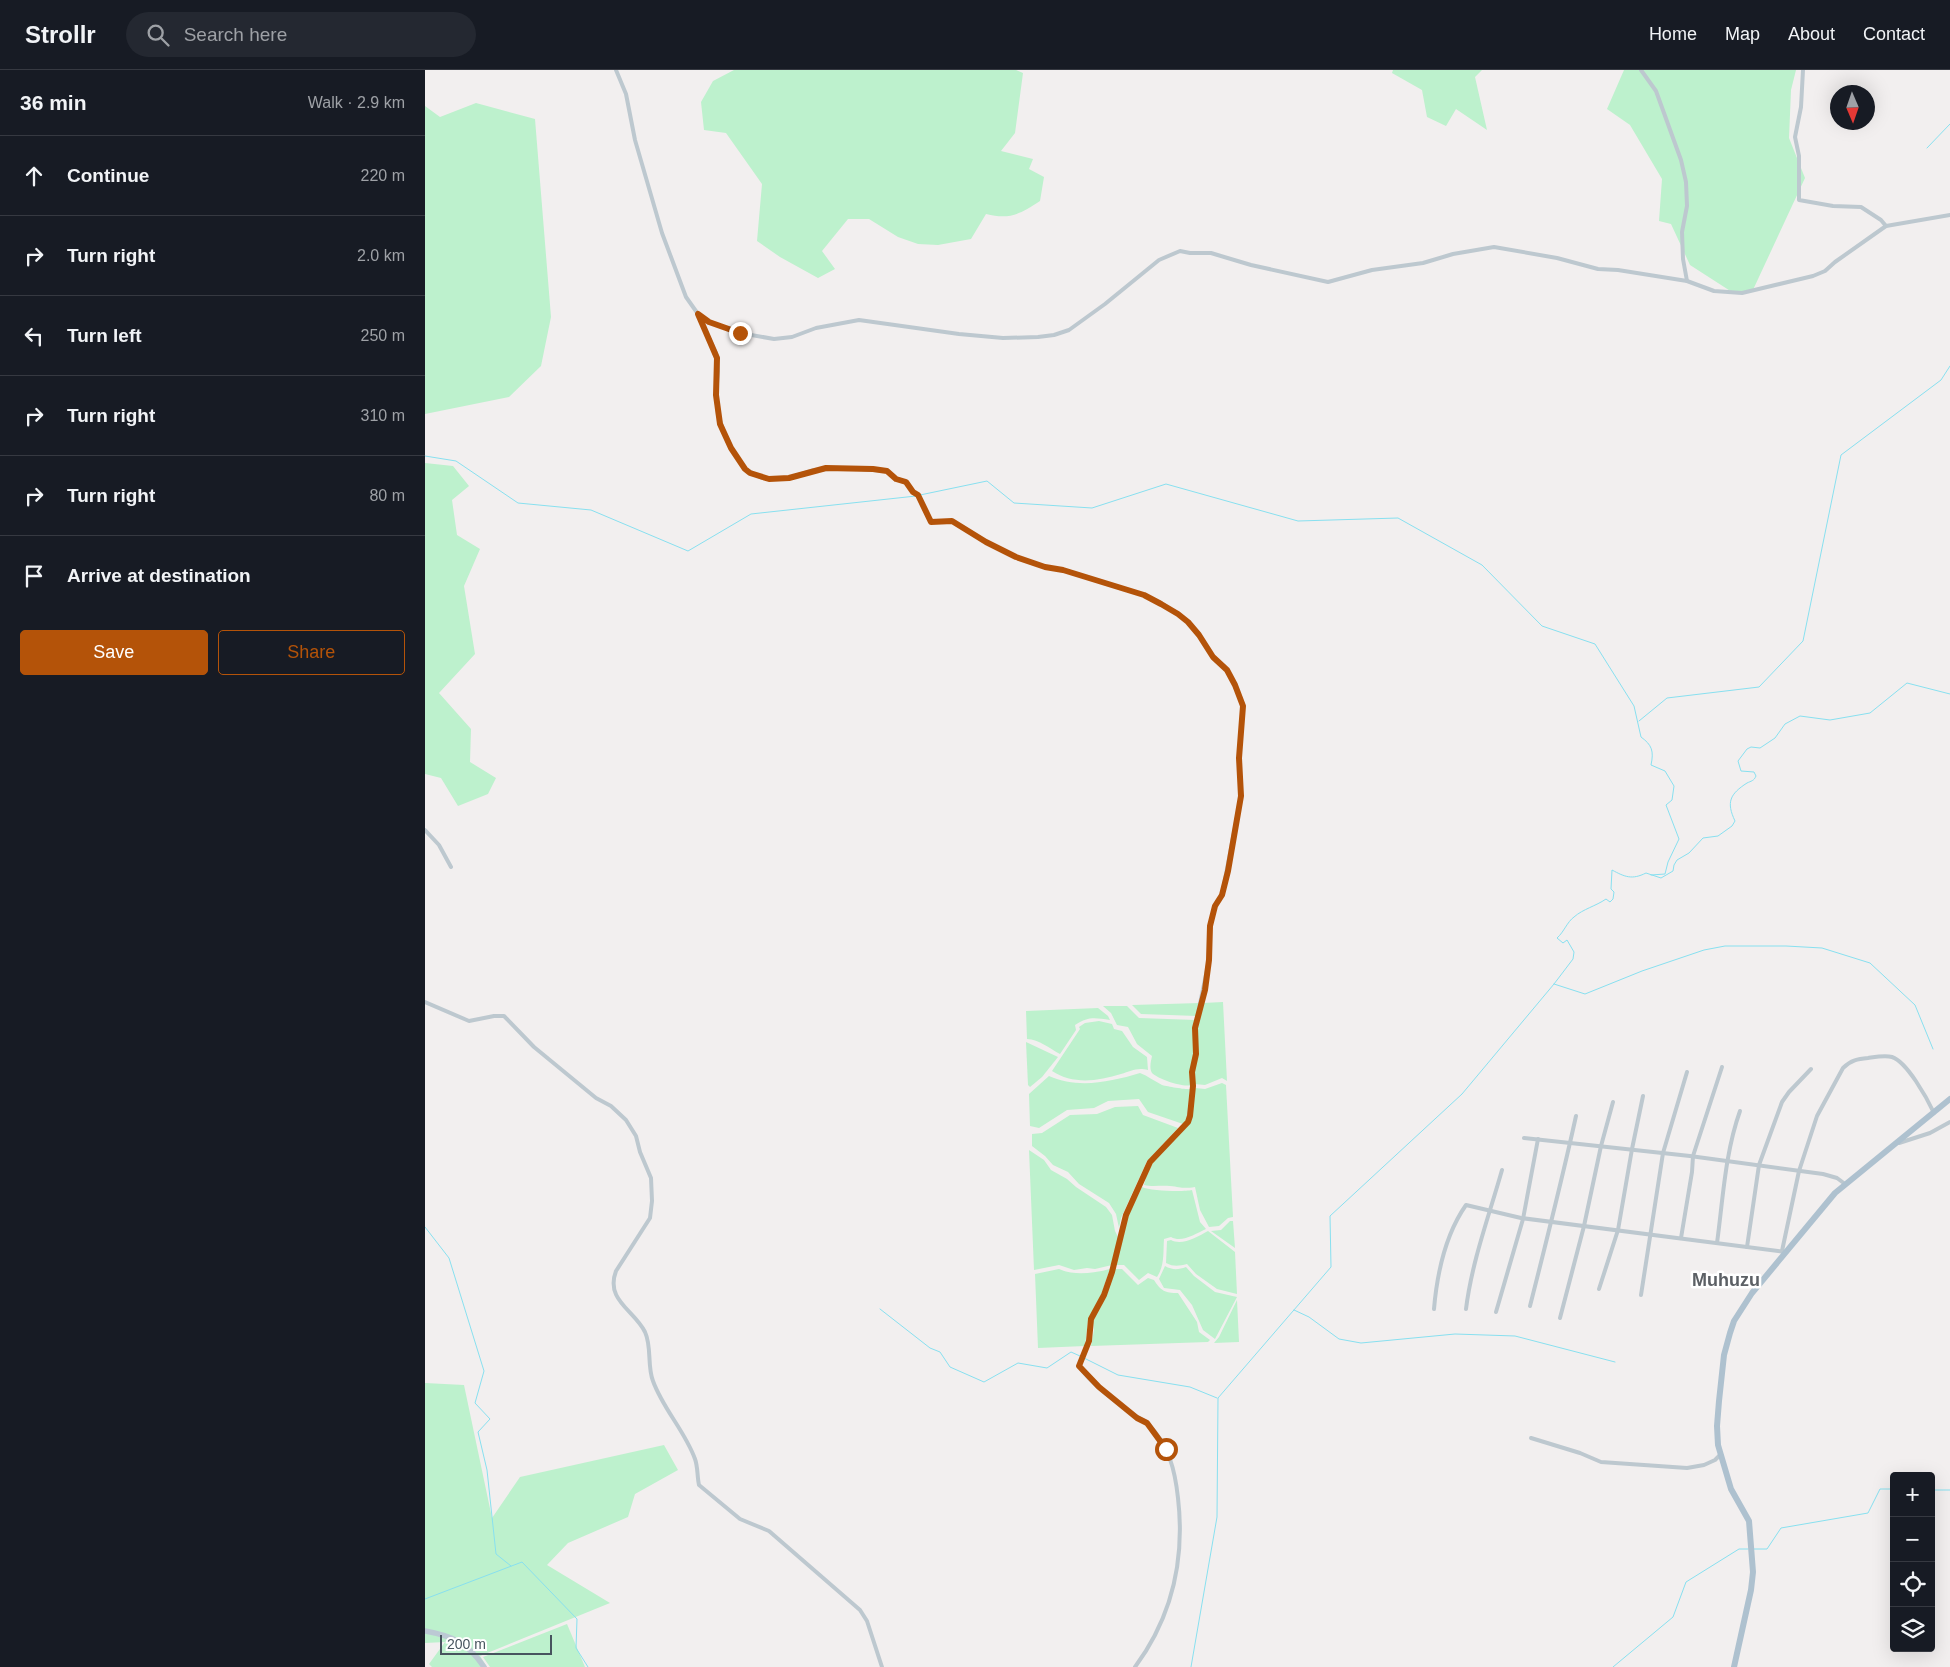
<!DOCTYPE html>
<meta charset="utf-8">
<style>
body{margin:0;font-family:Helvetica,sans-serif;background:#242831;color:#f1f3f6}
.controls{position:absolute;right:15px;bottom:15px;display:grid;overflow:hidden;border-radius:5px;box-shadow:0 5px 20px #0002}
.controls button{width:45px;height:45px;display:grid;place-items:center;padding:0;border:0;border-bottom:1px solid #363941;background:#171b24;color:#f1f3f6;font:25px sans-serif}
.compass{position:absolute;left:1405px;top:15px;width:45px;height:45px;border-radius:50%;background:#171b24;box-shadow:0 5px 20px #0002;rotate:178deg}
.scale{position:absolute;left:15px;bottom:12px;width:112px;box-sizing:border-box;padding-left:5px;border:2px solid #47545e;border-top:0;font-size:14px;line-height:18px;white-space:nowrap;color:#47545e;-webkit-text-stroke:4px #fff;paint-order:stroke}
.stop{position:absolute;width:15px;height:15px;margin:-11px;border:4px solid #b45309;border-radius:50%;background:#fff}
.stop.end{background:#b45309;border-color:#fff;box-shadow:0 1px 5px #0008}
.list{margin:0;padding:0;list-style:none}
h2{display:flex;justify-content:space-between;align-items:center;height:65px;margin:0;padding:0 20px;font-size:21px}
h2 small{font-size:16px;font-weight:400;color:#9ea1a6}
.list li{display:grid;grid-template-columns:32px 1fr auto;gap:15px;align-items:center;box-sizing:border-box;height:80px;padding:0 20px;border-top:1px solid #363941}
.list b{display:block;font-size:19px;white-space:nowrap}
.list em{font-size:16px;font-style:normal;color:#9ea1a6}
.actions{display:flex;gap:10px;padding:15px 20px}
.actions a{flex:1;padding:11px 0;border:1px solid #b45309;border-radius:5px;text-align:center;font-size:18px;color:#b45309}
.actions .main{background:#b45309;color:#fff}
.icon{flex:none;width:28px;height:28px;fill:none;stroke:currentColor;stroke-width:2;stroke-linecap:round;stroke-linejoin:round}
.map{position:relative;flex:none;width:1525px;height:1597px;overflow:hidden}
header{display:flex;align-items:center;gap:30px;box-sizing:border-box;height:70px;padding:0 25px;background:#171b24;border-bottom:1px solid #363941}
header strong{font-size:24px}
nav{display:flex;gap:28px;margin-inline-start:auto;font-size:18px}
.search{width:350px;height:45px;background:#242831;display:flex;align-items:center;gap:12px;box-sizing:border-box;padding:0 18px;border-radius:28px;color:#9ea1a6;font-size:19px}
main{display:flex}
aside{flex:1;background:#171b24}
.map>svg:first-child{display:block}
.green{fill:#bdf1cd}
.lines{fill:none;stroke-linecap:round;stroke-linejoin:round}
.stream{stroke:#88e0ef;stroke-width:1}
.minor{stroke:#bdc8cf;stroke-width:4}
.secondary{stroke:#bcc9d4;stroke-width:5.5}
.primary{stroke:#aec1cf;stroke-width:6}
.route{stroke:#b45309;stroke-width:6}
.labels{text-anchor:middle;stroke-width:5;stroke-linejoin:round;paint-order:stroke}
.quarter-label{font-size:18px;font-weight:bold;fill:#5c6065;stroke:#fff}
</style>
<header>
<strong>Strollr</strong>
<div class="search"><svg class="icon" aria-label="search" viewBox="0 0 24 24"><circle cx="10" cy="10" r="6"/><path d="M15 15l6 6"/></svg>Search here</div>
<nav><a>Home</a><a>Map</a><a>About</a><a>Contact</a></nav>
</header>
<main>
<aside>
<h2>36 min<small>Walk · 2.9 km</small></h2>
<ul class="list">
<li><svg class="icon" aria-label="ahead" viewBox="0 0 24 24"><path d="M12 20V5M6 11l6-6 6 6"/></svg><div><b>Continue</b></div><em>220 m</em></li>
<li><svg class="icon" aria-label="right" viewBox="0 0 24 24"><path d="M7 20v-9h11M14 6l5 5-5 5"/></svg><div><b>Turn right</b></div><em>2.0 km</em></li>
<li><svg class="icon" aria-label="left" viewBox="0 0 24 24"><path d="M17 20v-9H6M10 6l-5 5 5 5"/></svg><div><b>Turn left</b></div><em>250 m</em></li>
<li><svg class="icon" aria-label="right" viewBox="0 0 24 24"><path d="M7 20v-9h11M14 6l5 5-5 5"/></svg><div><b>Turn right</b></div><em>310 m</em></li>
<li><svg class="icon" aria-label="right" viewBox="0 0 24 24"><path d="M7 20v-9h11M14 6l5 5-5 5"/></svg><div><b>Turn right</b></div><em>80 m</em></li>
<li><svg class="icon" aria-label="arrive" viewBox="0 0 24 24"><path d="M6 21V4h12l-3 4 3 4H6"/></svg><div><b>Arrive at destination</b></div></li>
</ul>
<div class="actions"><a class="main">Save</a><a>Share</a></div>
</aside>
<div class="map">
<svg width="1525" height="1597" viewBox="0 0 1525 1597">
<rect width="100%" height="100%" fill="#f2efef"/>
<g class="green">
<path d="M 309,0 L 591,0 L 598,3 L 590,63 L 576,81 L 608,89 L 604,99 L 619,107 L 615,131 C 595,144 585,150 561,144 L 546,169 L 513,175 L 493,174 L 473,167 L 444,149 L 423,149 L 397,181 L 410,199 L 393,208 L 355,187 L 332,171 L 337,114 L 301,63 L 279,60 L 276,32 L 288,11 Z"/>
<path d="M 968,0 L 1057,0 L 1050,7 L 1062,60 L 1031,39 L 1021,56 L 1002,47 L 997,20 L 967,3 Z"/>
<path d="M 1199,0 L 1371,0 L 1366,20 L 1364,68 L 1380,108 L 1327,222 L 1310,224 L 1265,195 L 1246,154 L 1234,151 L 1237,109 L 1205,55 L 1182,39 Z"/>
<path d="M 51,33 L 110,49 L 126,247 L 116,296 L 84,327 L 0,344 L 0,36 L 15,47 Z"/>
<path d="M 0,393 L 28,396 L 44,416 L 27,430 L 32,465 L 55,479 L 39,516 L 50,584 L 14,623 L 46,659 L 45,692 L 71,708 L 63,724 L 33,736 L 16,708 L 0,704 Z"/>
<path d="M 798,932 L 802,1011 L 797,1008 L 780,1015 L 769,1014 L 769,1005 L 773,984 L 772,960 L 778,933 Z"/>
<path d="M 775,933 L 772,946 L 716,944 L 707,935 Z"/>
<path d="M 678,936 L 702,936 L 714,948 L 771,950 C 767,961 769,971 769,982 C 768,994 765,1003 766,1015 C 759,1018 733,1009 727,1003 C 724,998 726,991 727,986 L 712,974 L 703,957 L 692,955 L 686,943 Z"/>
<path d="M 673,938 L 683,946 L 685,950 C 670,948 664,946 650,955 L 651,960 L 635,984 C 625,979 614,969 602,969 L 601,941 Z"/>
<path d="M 674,951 L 687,954 L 689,959 L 697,961 L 708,977 L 722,987 L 723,1000 C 712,997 706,1001 696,1004 C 673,1011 648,1015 627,1001 L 655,959 L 654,957 L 660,953 Z"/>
<path d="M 601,972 L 633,987 L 617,1007 L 605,1017 L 603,1015 Z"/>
<path d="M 715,1003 C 723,1006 729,1011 737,1015 C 740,1016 762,1020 765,1019 L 762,1049 L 758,1054 L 723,1042 L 714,1029 L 683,1031 L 669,1038 L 642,1040 L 614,1058 L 605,1056 L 604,1024 L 624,1006 C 653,1019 685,1012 715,1003 Z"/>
<path d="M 797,1013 L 801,1015 L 808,1147 L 803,1148 L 794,1156 L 784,1157 L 775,1140 L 770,1117 C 757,1119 756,1117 745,1116 C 736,1115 728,1117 719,1115 L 725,1092 L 766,1050 L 770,1018 L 780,1019 Z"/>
<path d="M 713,1036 L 718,1045 L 753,1058 L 722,1091 L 696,1148 L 694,1158 L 691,1144 L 684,1133 L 654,1114 L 643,1102 L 628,1095 L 620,1086 L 607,1076 L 607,1064 L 617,1063 L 645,1045 L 672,1044 L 690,1037 Z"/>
<path d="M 604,1080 L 619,1090 L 626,1100 L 642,1109 L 651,1117 L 681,1137 L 687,1145 L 690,1161 L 694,1169 L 687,1195 L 670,1199 L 662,1198 L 649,1200 L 634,1195 L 609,1200 Z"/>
<path d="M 717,1117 C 725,1121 759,1122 767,1120 L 775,1152 L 781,1159 C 770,1164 757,1173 746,1167 L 739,1169 C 738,1182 740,1195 732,1207 L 723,1203 L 714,1210 L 699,1195 L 691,1195 L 700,1152 Z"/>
<path d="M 805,1151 L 808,1151 L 810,1178 L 786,1161 L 796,1160 Z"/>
<path d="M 783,1161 L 810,1182 L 812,1224 L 792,1219 L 771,1204 L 762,1194 C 754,1196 749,1197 741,1193 L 742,1171 L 746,1170 C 757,1176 772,1167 783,1161 Z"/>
<path d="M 740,1196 C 747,1200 753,1200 761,1197 L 769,1206 L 790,1222 L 812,1227 L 790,1269 L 778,1260 L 767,1235 L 755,1220 L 739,1218 L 734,1209 Z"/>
<path d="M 634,1199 C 649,1206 670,1203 685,1199 L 676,1225 L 663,1251 L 660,1276 L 613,1278 L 610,1204 Z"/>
<path d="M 690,1199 L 697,1199 L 713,1215 L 723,1208 L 729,1210 C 736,1221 740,1223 753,1223 L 772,1252 L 774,1262 L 785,1270 L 783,1272 L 666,1276 L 669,1260 L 668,1252 Z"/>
<path d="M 812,1230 L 814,1272 L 789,1273 L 794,1267 Z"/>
<path d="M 0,1313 L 39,1315 L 67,1448 L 95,1407 L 239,1375 L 253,1400 L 210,1424 L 203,1447 L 143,1473 L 122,1495 L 185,1533 L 55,1586 L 62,1597 L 7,1597 L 4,1594 L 20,1572 L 0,1573 Z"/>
<path d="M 142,1554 L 160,1597 L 65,1597 L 58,1587 Z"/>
</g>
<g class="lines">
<g class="stream">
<path d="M 1502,78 L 1525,54"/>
<path d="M 0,386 L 31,391 L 93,433 L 166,440 L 263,481 L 326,444 L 491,426"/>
<path d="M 495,425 L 562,411 L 589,433 L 667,438 L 741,414 L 873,451 L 973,448 L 1057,495 L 1117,556 L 1170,574 L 1209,636 L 1216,667 C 1227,675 1229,681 1226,695 L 1240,701 L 1249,716 L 1247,730 L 1241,735 L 1254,769 L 1243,792 L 1240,804 L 1226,805"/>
<path d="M 1214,651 L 1242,628 L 1334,617 L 1378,571 L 1416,385 L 1516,310 L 1525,296"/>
<path d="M 1129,914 L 1160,924 L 1217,901 L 1279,880 L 1300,876 L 1361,876 L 1397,878 L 1445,893 L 1490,935 L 1508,979"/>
<path d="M 0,1157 L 24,1188 L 59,1301 L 50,1333 L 65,1349 L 53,1362 L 62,1400 L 71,1484 L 86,1496"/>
<path d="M 455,1239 L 505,1278 L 515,1282 L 525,1297 L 559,1312 L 593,1293 L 622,1298 L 646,1282 L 655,1286"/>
<path d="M 869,1240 L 884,1247 L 914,1269 L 936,1273 L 1030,1264 L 1090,1266 L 1190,1292"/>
<path d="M 659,1288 L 693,1305 L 765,1317 L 792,1328"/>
<path d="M 1506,1420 L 1525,1420"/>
<path d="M 1329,1479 L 1342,1479 L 1356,1458 L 1443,1443 L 1455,1419 L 1469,1419"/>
<path d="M 0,1529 L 97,1492 L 152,1549 L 151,1578 L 163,1597"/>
<path d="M 766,1597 L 792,1447 L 793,1328 L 906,1197 L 905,1146 L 1037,1024 L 1129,914 L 1148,889 L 1149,882 L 1142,870 L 1138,873 L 1132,868 C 1139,862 1142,852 1149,847 C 1158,839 1171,836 1181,829 L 1185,832 L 1188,829 L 1189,822 L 1186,819 L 1187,800 C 1200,807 1207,810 1221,803 L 1236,808 L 1248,801 L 1249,795 L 1252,790 L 1264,783 L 1278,768 L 1293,766 L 1307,756 L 1310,751 C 1301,732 1305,724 1322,713 C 1326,711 1329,711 1331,706 L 1329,702 L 1316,701 L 1313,691 L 1322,679 L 1326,677 L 1335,678 L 1350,668 L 1360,654 L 1375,646 L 1405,650 L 1445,643 L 1482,613 L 1525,624"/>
<path d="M 1188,1597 L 1248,1547 L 1261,1512 L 1314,1479 L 1323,1479"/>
</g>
<g class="minor">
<path d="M 191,0 L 201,24 L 210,70 L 237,163 L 261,227 L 273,244 L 291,283 L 293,301 L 291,325 L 293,345 L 299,362 L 309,383 L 320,399 L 337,408 L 364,408 L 389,400 L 420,398 L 462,401 L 471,409 L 481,412 L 488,422 L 493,425 L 506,452 L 527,451 L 561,472 L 591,487 L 620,497 L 638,500 L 719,525 L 736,533 L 753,544 L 763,552 L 774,565 L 788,587 L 802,600 L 810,615 L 818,636 L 814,688 L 816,726 L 797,825 L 790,836 L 785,856 L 784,890 L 770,958 L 771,984 L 767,1001 L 768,1016 L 763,1052 L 725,1092 L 701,1145 L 687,1202 L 679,1225 L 666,1249 L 664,1271 L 654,1296 C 668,1316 689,1330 708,1344 C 713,1348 720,1350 724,1355 C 744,1376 750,1400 753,1428 C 760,1489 747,1547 710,1597"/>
<path d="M 1216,0 L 1231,21 L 1256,90 L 1261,112 L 1262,136 L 1257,162 L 1258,189 L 1262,211"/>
<path d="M 1378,0 L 1376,37 L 1370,67 L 1374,86 L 1374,130 L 1408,136 L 1436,137 L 1456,150 L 1461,156"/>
<path d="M 274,245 L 284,252 L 315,263 L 349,269 L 367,267 L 391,258 L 434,250 L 534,264 L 578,268 L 613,267 L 629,265 L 644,260 L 680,234 L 734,190 L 755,181 L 765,183 L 786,183 L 826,195 L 903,212 L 947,200 L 998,193 L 1028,184 L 1069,177 L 1132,188 L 1173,199 L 1193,200 L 1262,211 L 1289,221 L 1317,223 L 1388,206 L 1400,201 L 1410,192 L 1461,156 L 1525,145"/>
<path d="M 0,760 L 14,775 L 26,797"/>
<path d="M 0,932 L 44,951 L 69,946 L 79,946 L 109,977 L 171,1028 L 186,1036 L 201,1050 L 211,1066 L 215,1082 L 226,1108 L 227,1131 L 225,1148 L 191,1201 C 180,1230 209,1240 220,1262 C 227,1277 222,1296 228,1311 C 238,1339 260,1361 270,1389 C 273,1397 272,1406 274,1415 L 315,1449 L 344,1461 L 435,1540 L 442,1551 L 457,1597"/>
<path d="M 1099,1068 L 1265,1086 L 1398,1104 L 1412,1108 L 1420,1114"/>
<path d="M 1474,1073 L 1505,1063 L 1525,1052"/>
<path d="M 1256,1168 L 1267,1102 L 1268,1086 L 1297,997"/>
<path d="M 1292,1173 C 1298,1129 1300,1083 1315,1041"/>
<path d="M 1322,1177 L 1334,1095 L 1357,1032 L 1364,1022 L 1386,999"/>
<path d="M 1357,1181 L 1374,1101 L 1392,1046 L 1418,998 C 1426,990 1433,989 1443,988 C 1450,987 1460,985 1467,987 C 1482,992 1502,1028 1509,1043"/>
<path d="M 1174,1219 L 1193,1160 L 1207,1079 L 1218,1026"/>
<path d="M 1216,1225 L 1238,1083 L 1262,1002"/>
<path d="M 1105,1236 C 1121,1173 1137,1110 1151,1046"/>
<path d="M 1009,1239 C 1012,1204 1020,1165 1041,1135 L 1096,1148 L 1360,1182"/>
<path d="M 1041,1239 C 1047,1191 1064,1146 1077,1100"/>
<path d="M 1071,1242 L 1098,1149 L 1113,1069"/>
<path d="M 1135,1248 L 1159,1156 L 1176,1076 L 1188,1032"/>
<path d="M 1106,1368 L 1155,1383 L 1176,1392 L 1262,1398 L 1279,1395 L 1290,1390 L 1295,1385"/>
</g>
<path class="secondary" d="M 0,1561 C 28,1566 43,1573 59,1597"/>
<path class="primary" d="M 1309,1597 L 1326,1520 L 1328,1502 L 1324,1451 L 1306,1419 L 1293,1375 L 1292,1356 L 1294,1331 L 1299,1285 L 1305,1263 L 1309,1251 L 1327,1223 L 1410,1123 L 1525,1029"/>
</g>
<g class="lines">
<path class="route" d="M 315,263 L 284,252 L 273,244 L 292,288 L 291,325 L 295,354 L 306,378 L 320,399 L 325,403 L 344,409 L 364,408 L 401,398 L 448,399 L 462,401 L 471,409 L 481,412 L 488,422 L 493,425 L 506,452 L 527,451 L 561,472 L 591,487 L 620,497 L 638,500 L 719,525 L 736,534 L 753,544 L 763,552 L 774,565 L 788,587 L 802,600 L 810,615 L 818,636 L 814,688 L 816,726 L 803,801 L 797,825 L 790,836 L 785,856 L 784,890 L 780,920 L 770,958 L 771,984 L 767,1002 L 768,1016 L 765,1046 L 763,1052 L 725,1092 L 701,1145 L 687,1202 L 679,1225 L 666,1249 L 664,1271 L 654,1296 L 674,1317 L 712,1348 L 722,1353 L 741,1379"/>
</g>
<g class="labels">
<g class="quarter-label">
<text x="1301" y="1216">Muhuzu</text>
</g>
</g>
</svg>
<div class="controls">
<button>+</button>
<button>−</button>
<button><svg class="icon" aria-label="locate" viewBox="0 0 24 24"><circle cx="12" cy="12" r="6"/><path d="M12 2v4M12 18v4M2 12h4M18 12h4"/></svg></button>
<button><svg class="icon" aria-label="layers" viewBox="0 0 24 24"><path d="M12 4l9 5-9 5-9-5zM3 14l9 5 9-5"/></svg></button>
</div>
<svg class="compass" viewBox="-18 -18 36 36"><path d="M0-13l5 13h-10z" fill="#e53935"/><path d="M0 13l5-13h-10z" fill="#9ea1a6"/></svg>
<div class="scale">200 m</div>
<div class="stop" style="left:741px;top:1379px"></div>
<div class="stop end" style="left:315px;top:263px"></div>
</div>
</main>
